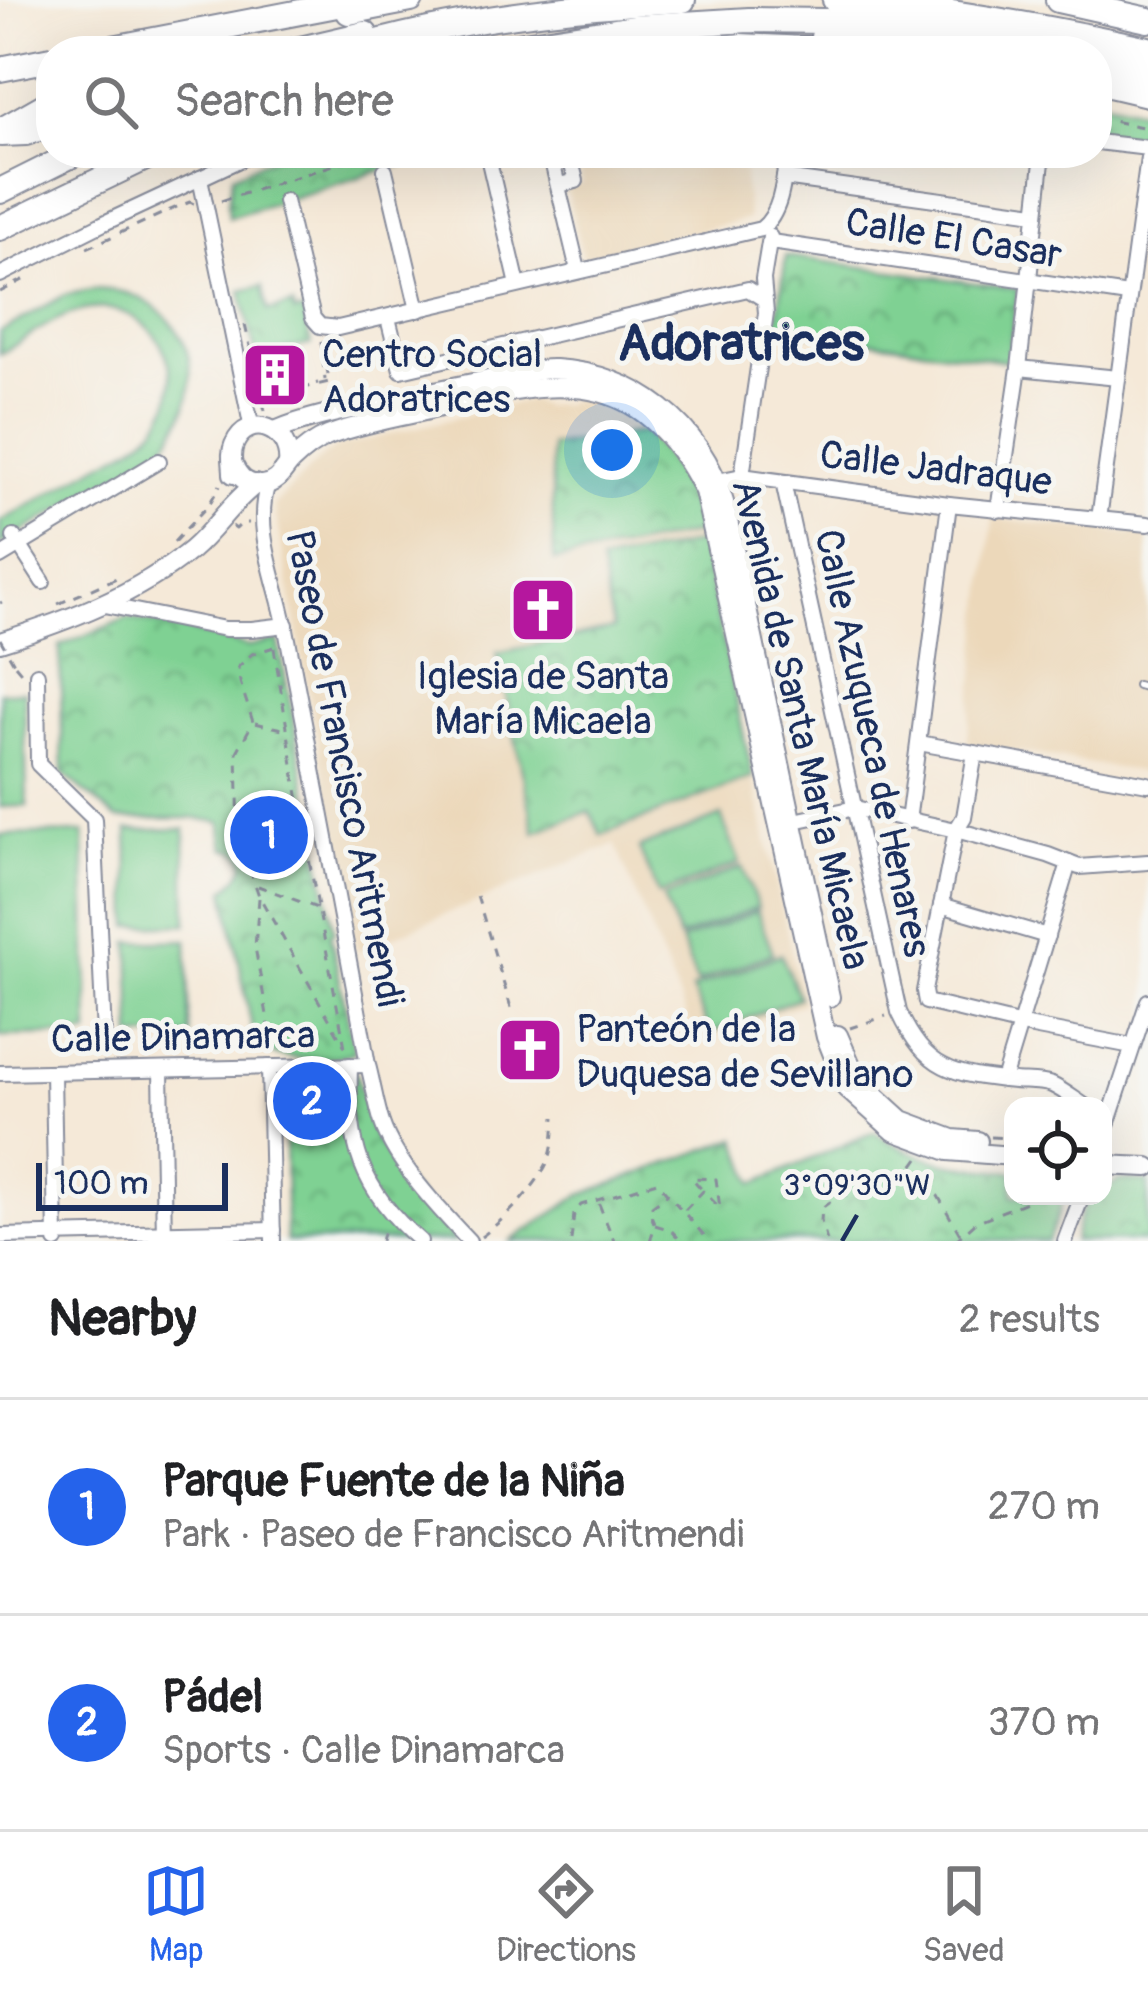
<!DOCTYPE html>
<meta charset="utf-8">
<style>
body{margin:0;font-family:Pangolin,sans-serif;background:#f6f6f6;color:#202124}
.controls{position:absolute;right:36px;bottom:36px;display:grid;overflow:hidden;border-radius:24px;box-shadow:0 12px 48px #0002}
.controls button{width:108px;height:108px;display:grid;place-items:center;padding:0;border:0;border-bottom:3px solid #e0e0e0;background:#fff;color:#202124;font:60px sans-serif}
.scale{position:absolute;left:36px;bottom:30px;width:192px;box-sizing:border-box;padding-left:12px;border:6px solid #1b2f5e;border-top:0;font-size:33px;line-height:42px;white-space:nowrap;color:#1b2f5e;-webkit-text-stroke:9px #f6f6f2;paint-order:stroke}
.you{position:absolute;left:612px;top:450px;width:42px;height:42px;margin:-30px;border:9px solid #fff;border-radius:50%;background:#1a73e8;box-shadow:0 0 0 18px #1a73e833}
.badge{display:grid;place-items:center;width:78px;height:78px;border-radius:50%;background:#2563eb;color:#fff;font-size:39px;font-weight:700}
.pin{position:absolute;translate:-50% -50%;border:6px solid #fff;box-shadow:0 3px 12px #0006}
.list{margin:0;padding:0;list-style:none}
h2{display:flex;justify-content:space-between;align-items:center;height:156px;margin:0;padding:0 48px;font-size:51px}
h2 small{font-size:39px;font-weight:400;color:#757577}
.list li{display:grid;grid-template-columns:78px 1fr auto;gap:36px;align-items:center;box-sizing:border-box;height:216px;padding:0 48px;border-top:3px solid #e0e0e0}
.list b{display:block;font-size:45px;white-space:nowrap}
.list p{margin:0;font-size:39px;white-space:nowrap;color:#757577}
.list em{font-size:39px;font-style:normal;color:#757577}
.icon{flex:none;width:66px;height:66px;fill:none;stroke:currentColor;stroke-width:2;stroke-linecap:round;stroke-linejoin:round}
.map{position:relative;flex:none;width:1148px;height:1241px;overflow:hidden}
.search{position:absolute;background:#fff;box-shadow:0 12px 48px #0002;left:36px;right:36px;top:36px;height:132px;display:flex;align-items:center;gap:30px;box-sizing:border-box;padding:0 42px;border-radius:48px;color:#757577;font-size:45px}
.sheet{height:588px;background:#fff}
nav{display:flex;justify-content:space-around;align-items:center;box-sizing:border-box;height:168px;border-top:3px solid #e0e0e0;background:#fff;font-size:33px;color:#757577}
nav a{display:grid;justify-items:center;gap:6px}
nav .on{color:#2563eb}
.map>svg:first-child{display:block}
.built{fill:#ecd8ba}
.grass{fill:#7fd193;stroke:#4d8078;stroke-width:3}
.park{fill:url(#park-crowns);stroke:#4d8078;stroke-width:3}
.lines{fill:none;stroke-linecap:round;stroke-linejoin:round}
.lane-casing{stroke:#888c9b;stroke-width:10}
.street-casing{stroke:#888c9b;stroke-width:18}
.secondary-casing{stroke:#888c9b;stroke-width:22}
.highway-casing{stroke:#888c9b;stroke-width:28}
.path{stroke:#888c9b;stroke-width:3;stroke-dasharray:9 9;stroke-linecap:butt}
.lane{stroke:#fff;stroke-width:6}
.street{stroke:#fff;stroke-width:14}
.secondary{stroke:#fff;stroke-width:18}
.highway{stroke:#fff;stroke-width:24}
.path-bridge{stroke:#888c9b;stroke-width:3;stroke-dasharray:9 9;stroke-linecap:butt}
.ticks{fill:none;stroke:#1b2f5e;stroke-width:4.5}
.labels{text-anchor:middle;stroke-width:10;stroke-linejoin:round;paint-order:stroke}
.street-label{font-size:39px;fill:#1b2f5e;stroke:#f6f6f2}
.poi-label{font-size:39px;fill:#1b2f5e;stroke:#f6f6f2;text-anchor:start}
.district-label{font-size:51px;font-weight:bold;fill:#1b2f5e;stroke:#f6f6f2}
.ticks-label{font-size:30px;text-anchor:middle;fill:#1b2f5e;stroke:#f6f6f2;stroke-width:10;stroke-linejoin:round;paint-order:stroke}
</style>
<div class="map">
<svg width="1148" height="1241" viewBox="0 0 1148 1241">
<defs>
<pattern id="park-crowns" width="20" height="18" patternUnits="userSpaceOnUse" patternTransform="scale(3)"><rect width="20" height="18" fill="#7fd193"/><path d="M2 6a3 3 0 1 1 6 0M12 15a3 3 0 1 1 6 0" fill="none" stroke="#67aa7b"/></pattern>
</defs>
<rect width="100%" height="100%" fill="#f6f6f2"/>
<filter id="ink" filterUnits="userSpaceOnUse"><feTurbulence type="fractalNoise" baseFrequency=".00833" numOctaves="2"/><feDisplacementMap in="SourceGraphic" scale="24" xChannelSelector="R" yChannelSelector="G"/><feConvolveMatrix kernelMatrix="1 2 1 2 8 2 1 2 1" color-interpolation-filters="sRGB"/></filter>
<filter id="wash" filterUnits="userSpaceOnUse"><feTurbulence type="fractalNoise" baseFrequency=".004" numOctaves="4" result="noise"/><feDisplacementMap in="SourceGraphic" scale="48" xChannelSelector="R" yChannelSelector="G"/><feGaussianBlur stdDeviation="2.7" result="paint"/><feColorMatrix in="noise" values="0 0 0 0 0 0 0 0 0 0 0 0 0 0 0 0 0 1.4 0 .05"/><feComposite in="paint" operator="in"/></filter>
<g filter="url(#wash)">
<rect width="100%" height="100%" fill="#f5e9d8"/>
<g class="built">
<path d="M 576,153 L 742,153 L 748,219 L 583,258 L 566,188 L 582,184 Z"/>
<path d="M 530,400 L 544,407 L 575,400 L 613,412 L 644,432 L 671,462 L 685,486 L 699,533 L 803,1004 L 697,1042 L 615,844 L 357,951 L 274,505 L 324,455 L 337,447 Z"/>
<path d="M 993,519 L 1148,535 L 1148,773 L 967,743 Z"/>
</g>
<g class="grass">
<path d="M 95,289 C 111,290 126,291 140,298 C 205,331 205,410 154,455 L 0,545 L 0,522 C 32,504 65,485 97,466 C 118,454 143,444 158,424 C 194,374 153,301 91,309 C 59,312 28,338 0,354 L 0,332 L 65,295 Z"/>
<path d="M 24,691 L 27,806 L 0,807 L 0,692 Z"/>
<path d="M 721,816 L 740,863 L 658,895 L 639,848 Z"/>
<path d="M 185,829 L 187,924 L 130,926 L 128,830 Z"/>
<path d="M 84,833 L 89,1034 L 0,1036 L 0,835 Z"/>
<path d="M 742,867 L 758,907 L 679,938 L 663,898 Z"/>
<path d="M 757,911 L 773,953 L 697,983 L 681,941 Z"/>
<path d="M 187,940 L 190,1036 L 133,1037 L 130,942 Z"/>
<path d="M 781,954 L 799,998 L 710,1033 L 692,989 Z"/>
</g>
<g class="park">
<path d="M 1097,100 L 1148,112 L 1148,139 L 1097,132 Z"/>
<path d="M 282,153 L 450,153 L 392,167 L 229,217 L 228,203 L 233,175 Z"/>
<path d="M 786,256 L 1018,289 L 1008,361 L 776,327 Z"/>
<path d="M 262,286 L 268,311 L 293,305 L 295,312 L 303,311 L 311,344 L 256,356 L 241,291 Z"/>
<path d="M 644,432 C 674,463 689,492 699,533 L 554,561 L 551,446 Z"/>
<path d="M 701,542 L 753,777 L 601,835 L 590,811 L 535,832 L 497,653 L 613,629 L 600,563 Z"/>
<path d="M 127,618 L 184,629 L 249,647 L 278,640 L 334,932 L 330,934 L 355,1052 C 323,1063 287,1061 256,1048 L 225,890 C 241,877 259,854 225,848 L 221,822 L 193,818 L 118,819 L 63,774 L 60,646 Z"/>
<path d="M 356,1073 L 373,1135 L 406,1184 L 455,1241 L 286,1241 L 285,1090 L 279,1075 Z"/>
<path d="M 874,1132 C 920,1163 959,1167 1013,1172 L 1013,1196 L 1062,1196 L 1060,1210 L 1048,1241 L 511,1241 L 581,1195 L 737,1138 L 754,1184 Z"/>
<path d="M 1119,1180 L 1148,1182 L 1148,1241 L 1074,1241 C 1079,1222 1080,1198 1103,1196 L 1103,1191 Z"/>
</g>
</g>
<g filter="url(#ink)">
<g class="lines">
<defs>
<path id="lane" d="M 1137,685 L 1148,688"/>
<g id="street">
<path d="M 647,51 L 741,41 L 827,45"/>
<path d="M 1097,142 L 1148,148"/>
<path d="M 487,153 L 518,285"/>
<path d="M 550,153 L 578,270"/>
<path d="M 385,170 L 418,310"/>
<path d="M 200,178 L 252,429"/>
<path d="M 784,178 L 1035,213"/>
<path d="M 559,185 L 576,181 L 569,153"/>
<path d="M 285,201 L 313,318 L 320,326 L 338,328 L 761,229 C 782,213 784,178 787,153"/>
<path d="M 771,242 L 1128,295"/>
<path d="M 0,275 L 102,224 L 254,153"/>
<path d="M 388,318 L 401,370 L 748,289 L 764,299"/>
<path d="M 1019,368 L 1118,378"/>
<path d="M 742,476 L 766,313 L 763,279 L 770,237"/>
<path d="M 717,481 L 742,476 L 949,504 L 1148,524"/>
<path d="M 783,482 L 899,1012 C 926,1070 953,1075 1014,1081 C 1026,1082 1041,1081 1052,1085 C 1063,1090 1074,1099 1085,1106"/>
<path d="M 268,484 C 252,529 278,584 286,629 C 314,774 342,919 368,1065 C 373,1084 376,1104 382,1123 C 396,1164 439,1209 469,1241"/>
<path d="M 998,510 L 1019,368 L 1043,153"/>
<path d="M 1099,519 L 1148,158"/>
<path d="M 14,537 L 43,582"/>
<path d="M 0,557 L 159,461"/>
<path d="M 100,604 L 225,629 L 252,629 L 286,625"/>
<path d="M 37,674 L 38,764 L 94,819 L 104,1036"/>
<path d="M 919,743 L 1148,784"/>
<path d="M 975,753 L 964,817 L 956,830 L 924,991 L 926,1002 L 1022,1025 L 1132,1046"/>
<path d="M 908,821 L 949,504"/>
<path d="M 785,823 L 855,808 L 956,830 L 1048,855 L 1079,867 L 1148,862"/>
<path d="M 941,905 L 1047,936"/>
<path d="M 350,1065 C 347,1143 360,1190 420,1241"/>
<path d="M 269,1067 L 273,1241"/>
<path d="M 161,1070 L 164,1239"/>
<path d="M 53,1072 L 56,1241"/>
<path d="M 0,1073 L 368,1065"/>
<path d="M 1003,1080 L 1069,863"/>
<path d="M 1103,1137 L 1148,1001"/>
<path d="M 0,1236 L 273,1230"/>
<path d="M 1065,1241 L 1082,1196"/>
</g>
<g id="secondary">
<path d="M 275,431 C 317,413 365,407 409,397 C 442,389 476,382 509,376 C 524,373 540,368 555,369 C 636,374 701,424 724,502 L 830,997"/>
<path d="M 234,466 C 239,478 249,486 263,485 C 278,483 282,472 290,463 C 300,453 315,441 328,436 C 360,423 402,417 436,408 C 556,378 640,363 704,491 L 826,1037 L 846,1088 L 894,1131 L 948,1151 L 1013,1156"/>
<path d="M 233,474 C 233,464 230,454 234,445 C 248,411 292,428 288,465"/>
<path d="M 0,642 C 67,621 136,595 191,550 C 215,530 230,503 256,484"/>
<path d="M 838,1035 L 857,1079 L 902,1120 L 953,1139 L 978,1141"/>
<path d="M 1103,1165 L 1148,1167"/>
</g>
<g id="highway">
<path d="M 835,0 C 941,8 1044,27 1148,49"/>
<path d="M 1058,0 L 1148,20"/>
<path d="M 349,12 L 411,0"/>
<path d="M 823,37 L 945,51"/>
<path d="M 97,51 L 363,0"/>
<path d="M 292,51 L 365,34"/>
<path d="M 346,51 C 455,18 570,6 683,0"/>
<path d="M 479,51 L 634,27 L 749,20 L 825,21 L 938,32 L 1058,51"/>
<path d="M 1097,60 L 1148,72"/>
<path d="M 0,69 L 51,59"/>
<path d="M 1097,82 L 1148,94"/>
<path d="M 0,131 L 51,102"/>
<path d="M 1,134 L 26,133 L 51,125"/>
<path d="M 0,191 L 76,153"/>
<path d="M 0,228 L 156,153"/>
</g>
</defs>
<use href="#lane" class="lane-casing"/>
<use href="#street" class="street-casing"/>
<use href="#secondary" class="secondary-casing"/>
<use href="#highway" class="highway-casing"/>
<g class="path">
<path d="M 1097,118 L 1148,128"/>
<path d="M 221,201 L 371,153"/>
<path d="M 87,248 L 177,207 L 190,202 L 194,204"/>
<path d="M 0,292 L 25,279"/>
<path d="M 245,325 L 262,397"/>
<path d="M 321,341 L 325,380"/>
<path d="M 263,394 L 318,383"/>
<path d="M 265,411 L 262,398 L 329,382 L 324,344 L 329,340"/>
<path d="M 232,526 L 236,529 L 242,523 L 249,523"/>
<path d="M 174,542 L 210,503 L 220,485"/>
<path d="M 0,603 L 2,602"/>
<path d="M 58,604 L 121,576"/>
<path d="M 274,647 L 252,654 L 238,667 L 240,682 L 253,722 L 237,752 L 239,837 L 259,896 L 344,1045"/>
<path d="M 274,648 L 306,844 L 346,1052"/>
<path d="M 15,665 L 25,677"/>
<path d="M 255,723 L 287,730"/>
<path d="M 258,886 L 317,908"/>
<path d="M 477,896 L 512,1011"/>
<path d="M 259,898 L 255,947 L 270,1032"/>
<path d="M 850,1028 L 886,1016"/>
<path d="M 991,1137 L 1013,1138"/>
<path d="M 919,1158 L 909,1172 L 938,1196 L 961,1236"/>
<path d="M 599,1204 L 614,1241"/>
<path d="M 685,1210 L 703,1191 L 720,1208 L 716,1179 L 692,1178 L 703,1191"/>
<path d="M 655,1225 L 671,1230 L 681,1241"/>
<path d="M 481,1237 C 505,1219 540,1184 550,1156 C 554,1143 554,1130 555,1117"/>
<path d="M 381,1241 L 385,1225"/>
<path d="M 571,1241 L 574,1214 L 581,1205 L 657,1182 L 709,1241"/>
<path d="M 650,1241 L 655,1225 L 650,1213 L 652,1206 L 668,1194"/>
<path d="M 827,1241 L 821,1221 L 822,1208 C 847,1185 887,1196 909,1172"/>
<path d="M 955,1241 L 976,1222 L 1041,1196"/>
</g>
<use href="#lane" class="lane"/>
<use href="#street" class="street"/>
<use href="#secondary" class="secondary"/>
<use href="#highway" class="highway"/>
<path class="path-bridge" d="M 0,639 L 15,665"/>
</g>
</g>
<path class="ticks" d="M 842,1241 L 857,1215"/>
<defs>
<symbol id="building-square" viewBox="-11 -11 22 22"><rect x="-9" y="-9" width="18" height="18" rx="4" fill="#b5179e" stroke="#f6f6f2"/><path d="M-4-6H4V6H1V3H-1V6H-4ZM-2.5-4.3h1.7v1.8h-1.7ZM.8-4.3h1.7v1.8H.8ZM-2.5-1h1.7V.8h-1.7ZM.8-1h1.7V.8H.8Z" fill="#fff"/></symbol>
<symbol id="church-square" viewBox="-11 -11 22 22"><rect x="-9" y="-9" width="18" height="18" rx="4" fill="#b5179e" stroke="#f6f6f2"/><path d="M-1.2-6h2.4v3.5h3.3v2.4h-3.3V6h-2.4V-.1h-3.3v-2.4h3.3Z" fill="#fff"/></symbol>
</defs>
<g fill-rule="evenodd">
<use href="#building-square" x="237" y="337" width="76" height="76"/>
<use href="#church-square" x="505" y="572" width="76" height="76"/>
<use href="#church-square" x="492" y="1012" width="76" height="76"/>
</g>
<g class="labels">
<g class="street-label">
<text transform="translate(954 237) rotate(9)" y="14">Calle El Casar</text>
<text transform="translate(936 467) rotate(7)" y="14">Calle Jadraque</text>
<text transform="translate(802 724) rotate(77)" y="14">Avenida de Santa María Micaela</text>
<text transform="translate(874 743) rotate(78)" y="14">Calle Azuqueca de Henares</text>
<text transform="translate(346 768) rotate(79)" y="14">Paseo de Francisco Aritmendi</text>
<text transform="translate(183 1036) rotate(-1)" y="14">Calle Dinamarca</text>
</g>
<g class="poi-label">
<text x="322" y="367">Centro Social<tspan x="322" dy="45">Adoratrices</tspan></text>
<text x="543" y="689" text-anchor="middle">Iglesia de Santa<tspan x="543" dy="45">María Micaela</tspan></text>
<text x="576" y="1042">Panteón de la<tspan x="576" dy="45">Duquesa de Sevillano</tspan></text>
</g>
<g class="district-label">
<text x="741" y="360">Adoratrices</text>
</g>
</g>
<g class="ticks-label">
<text x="857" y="1195">3°09'30"W</text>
</g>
</svg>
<div class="controls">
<button><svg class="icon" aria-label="locate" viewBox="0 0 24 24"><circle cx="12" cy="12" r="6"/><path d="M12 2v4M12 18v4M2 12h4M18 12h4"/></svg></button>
</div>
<div class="scale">100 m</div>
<div class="you"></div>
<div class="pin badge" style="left:269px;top:835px">1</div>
<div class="pin badge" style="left:312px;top:1101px">2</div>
<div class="search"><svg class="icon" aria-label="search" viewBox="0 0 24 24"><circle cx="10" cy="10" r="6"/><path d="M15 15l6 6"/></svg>Search here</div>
</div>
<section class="sheet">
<h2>Nearby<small>2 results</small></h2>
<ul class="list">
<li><span class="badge">1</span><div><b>Parque Fuente de la Niña</b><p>Park · Paseo de Francisco Aritmendi</p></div><em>270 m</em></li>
<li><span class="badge">2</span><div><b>Pádel</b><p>Sports · Calle Dinamarca</p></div><em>370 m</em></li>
</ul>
</section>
<nav>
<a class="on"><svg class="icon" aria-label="map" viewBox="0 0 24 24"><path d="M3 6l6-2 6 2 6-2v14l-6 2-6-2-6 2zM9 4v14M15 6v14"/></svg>Map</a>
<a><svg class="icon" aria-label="directions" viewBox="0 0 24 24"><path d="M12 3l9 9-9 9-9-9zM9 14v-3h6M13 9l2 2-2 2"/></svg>Directions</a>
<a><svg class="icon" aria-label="saved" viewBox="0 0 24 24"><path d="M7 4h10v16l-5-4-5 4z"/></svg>Saved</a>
</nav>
